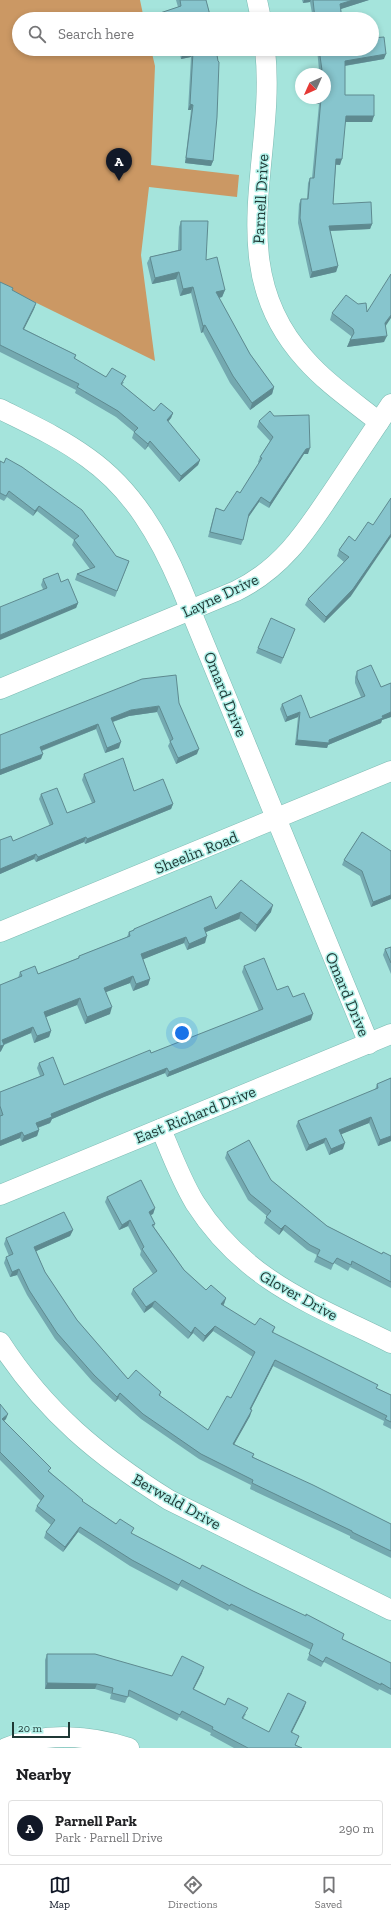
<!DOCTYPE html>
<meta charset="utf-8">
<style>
body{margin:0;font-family:"Zilla Slab",serif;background:#f2f2f2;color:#202124}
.compass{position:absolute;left:295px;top:68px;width:36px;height:36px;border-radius:50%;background:#fff;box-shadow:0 2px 6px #0003;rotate:225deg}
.scale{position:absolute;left:12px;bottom:10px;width:58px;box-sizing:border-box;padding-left:4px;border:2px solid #1f3835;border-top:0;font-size:11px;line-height:14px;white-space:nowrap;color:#1f3835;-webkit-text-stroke:3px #b2f1e9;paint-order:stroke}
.you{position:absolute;left:182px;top:1033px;width:14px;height:14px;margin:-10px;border:3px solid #fff;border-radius:50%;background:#1a73e8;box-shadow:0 0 0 6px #1a73e833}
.badge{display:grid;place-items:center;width:26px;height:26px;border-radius:50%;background:#111827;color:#fff;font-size:13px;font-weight:700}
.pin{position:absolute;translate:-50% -33px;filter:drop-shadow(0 1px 2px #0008)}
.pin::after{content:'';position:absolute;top:21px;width:14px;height:12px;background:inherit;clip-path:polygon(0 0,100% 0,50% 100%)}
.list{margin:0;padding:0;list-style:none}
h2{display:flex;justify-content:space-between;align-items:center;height:52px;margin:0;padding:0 16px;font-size:17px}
h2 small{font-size:13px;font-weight:400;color:#757577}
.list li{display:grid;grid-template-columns:26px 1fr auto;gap:12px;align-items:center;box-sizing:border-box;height:56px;margin:0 8px 8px;padding:0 8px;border:1px solid #e0e0e0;border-radius:4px}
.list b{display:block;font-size:15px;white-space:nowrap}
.list p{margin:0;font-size:13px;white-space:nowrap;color:#757577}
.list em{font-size:13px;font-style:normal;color:#757577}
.icon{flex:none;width:22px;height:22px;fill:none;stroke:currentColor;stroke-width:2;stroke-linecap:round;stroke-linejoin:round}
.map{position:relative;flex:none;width:391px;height:1748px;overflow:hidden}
.search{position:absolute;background:#fff;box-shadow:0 2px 6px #0003;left:12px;right:12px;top:12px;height:44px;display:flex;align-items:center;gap:10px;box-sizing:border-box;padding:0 14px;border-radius:22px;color:#757577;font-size:15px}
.sheet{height:116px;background:#fff}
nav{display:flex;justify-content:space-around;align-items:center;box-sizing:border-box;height:56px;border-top:1px solid #e0e0e0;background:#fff;font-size:11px;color:#757577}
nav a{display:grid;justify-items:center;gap:2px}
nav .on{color:#111827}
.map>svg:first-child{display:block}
.green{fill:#cb9864}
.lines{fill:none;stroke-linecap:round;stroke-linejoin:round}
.street-casing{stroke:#7cbab2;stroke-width:21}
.street{stroke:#fff;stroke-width:20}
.wall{fill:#74a9b0}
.shaded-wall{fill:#5e8a90}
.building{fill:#87c5cd;stroke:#5e8a90}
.labels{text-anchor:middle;stroke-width:3;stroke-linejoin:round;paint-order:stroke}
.street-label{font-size:16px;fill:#1f3835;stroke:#b2f1e9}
</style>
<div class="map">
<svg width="391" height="1748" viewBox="0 0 391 1748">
<rect width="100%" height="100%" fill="#a5e4dc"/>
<path class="green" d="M 0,0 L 140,0 L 144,19 L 19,19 L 19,49 L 151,49 L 155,66 L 151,165 L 239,175 L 237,197 L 149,187 L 141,255 L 155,361 L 2,286 L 0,290 Z"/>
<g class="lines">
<defs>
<g id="street">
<path d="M 257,0 L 261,19"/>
<path d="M 265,49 C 277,157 220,266 305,359 C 326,383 354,402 379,422"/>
<path d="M 0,409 C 30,424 61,438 88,458 C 133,490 160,537 181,587 L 369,1044"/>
<path d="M 0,689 L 236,591 C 285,567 308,528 337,485 C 355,458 373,431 391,404"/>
<path d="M 0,932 L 391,771"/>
<path d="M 161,1129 C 171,1153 181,1180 195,1203 C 245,1281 312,1304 391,1343"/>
<path d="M 0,1195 L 391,1034"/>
<path d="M 0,1342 C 45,1412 100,1457 169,1500 L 391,1610"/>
<path d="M 6,1748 C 44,1732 91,1735 129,1748"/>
</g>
</defs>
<use href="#street" class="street-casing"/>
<use href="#street" class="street"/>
</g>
<g class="wall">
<path d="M 176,0 L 206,0 L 211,19 L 152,19 L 154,15 L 178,7 Z"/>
<path d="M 302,0 L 369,0 L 340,9 L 342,19 L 313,19 L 310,2 L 303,3 Z"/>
<path d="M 179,49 L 216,49 L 213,161 L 211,166 L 185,163 L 191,110 L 188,110 L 191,57 L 181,59 Z"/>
<path d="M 317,49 L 372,49 L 384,59 L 345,66 L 345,95 L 372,122 L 345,122 L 340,165 L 336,165 L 333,204 L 372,224 L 370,229 L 330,231 L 338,266 L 336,272 L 310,278 L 298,223 L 299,204 L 301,199 L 307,199 L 308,183 L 310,178 L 312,178 L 319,104 L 316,104 L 317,98 L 325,98 L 325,74 L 317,74 L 319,70 Z"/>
<path d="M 181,221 L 206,260 L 225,290 L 222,297 L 219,298 L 250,354 L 274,387 L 272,394 L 250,410 L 230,383 L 203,332 L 201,333 L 191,293 L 180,296 L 176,279 L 152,284 L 147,263 L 150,257 L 178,250 L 179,227 Z"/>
<path d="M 0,282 L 12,290 L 36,303 L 34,309 L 24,329 L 76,355 L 75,359 L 106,377 L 124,382 L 122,385 L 154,411 L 173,413 L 171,418 L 168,422 L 200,460 L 198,465 L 179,482 L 148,446 L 145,450 L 132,438 L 134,432 L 116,417 L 75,393 L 76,390 L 0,352 Z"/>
<path d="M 367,312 L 385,326 L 384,342 L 347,347 L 351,338 L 351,336 L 330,320 L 332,313 Z"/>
<path d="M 259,421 L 308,454 L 304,454 L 269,508 L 259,502 L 248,518 L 243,540 L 241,545 L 208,537 L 214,514 L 216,508 L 224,511 L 240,493 L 259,463 L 258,462 L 260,457 L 270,441 L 257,427 Z"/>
<path d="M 0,461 L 116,556 L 129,561 L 115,597 L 75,580 L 77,574 L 90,569 L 72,545 L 74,540 L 37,511 L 33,516 L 7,497 L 4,501 L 0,499 Z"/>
<path d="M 349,536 L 351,596 L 324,623 L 305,605 L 308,599 L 344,562 L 337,556 L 339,550 Z"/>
<path d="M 43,579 L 61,582 L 78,603 L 76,608 L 43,589 L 41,585 Z"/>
<path d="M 295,629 L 281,664 L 256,653 L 258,648 Z"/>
<path d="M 357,671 L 381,687 L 391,683 L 391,717 L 382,720 L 381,723 L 328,745 L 327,748 L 295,745 L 298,717 L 285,722 L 280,709 L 282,704 L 310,718 L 361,697 L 355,683 L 355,677 Z"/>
<path d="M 179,703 L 197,754 L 176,764 L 168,746 L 170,742 L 157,712 L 129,716 L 113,722 L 119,748 L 105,753 L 96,729 L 42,751 L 41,759 L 0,775 L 0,735 Z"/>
<path d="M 84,774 L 173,804 L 171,809 L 85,844 L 84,842 L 36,862 L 34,859 L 0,874 L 0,840 L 13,841 L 50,826 L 39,799 L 41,794 L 67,813 L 92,803 L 82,780 Z"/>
<path d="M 362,832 L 391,899 L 371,907 L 360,876 L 342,865 L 344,860 Z"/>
<path d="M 216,909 L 271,912 L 255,932 L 239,919 L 206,932 L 205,943 L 187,950 L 184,943 L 143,959 L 150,979 L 148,985 L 133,991 L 130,983 L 106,992 L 110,1014 L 85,1024 L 77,1005 L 46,1017 L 51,1031 L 49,1037 L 34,1043 L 31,1033 L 4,1045 L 1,1051 L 0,1052 L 0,985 L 18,978 L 20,972 L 38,974 L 78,958 L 79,956 L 127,937 L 129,932 L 133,931 L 134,929 Z"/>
<path d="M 391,947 L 391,974 L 383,955 L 385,949 Z"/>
<path d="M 244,966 L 277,990 L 293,997 L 311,1020 L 167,1077 L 165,1073 L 104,1097 L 52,1119 L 50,1123 L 38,1128 L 39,1130 L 37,1136 L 22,1142 L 20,1138 L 0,1146 L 0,1092 L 40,1076 L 37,1068 L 39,1063 L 64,1085 L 151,1053 L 259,1011 L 242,972 Z"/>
<path d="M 391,1078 L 391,1141 L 378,1146 L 369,1123 L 341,1134 L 343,1149 L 329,1155 L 324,1143 L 306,1151 L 296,1126 L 298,1121 L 375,1090 L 377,1084 Z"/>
<path d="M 227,1152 L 271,1180 L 327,1226 L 382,1254 L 391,1256 L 391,1288 L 350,1267 L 348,1271 L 334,1263 L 331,1270 L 314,1262 L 317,1255 L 307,1250 L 283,1230 L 279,1235 L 264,1223 L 267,1216 L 248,1200 L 225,1158 Z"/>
<path d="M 107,1197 L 155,1208 L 153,1214 L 150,1215 L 155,1224 L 154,1227 L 184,1270 L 206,1290 L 226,1298 L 224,1304 L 223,1306 L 255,1325 L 275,1327 L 273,1333 L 378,1385 L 376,1388 L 391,1395 L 391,1429 L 383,1425 L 384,1421 L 273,1366 L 251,1409 L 250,1416 L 234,1444 L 254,1454 L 253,1457 L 391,1524 L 391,1558 L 350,1538 L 350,1536 L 250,1489 L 251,1485 L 199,1459 L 141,1419 L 118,1399 L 115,1402 L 92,1381 L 55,1339 L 27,1295 L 17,1275 L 10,1277 L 4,1263 L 6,1257 L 9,1256 L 4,1244 L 6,1238 L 73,1230 L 70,1236 L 36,1251 L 45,1272 L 77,1320 L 128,1379 L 161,1392 L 160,1396 L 208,1430 L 231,1398 L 253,1357 L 213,1331 L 203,1342 L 193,1333 L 188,1339 L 152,1307 L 144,1313 L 131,1294 L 133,1289 L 153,1274 L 140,1255 L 141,1251 L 128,1226 L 119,1230 L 105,1202 Z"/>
<path d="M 0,1404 L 6,1419 L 4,1421 L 50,1472 L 83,1502 L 132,1534 L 200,1569 L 391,1663 L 391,1695 L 379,1689 L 378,1691 L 324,1662 L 321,1667 L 307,1660 L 311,1650 L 229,1609 L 228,1611 L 180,1586 L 177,1591 L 130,1566 L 78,1532 L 63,1552 L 44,1538 L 46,1532 L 51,1525 L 35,1511 L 37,1506 L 41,1501 L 0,1460 Z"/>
<path d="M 47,1654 L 172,1676 L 202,1673 L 194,1689 L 225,1705 L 246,1714 L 243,1719 L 269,1732 L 306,1702 L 304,1708 L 292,1732 L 296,1745 L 302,1748 L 234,1748 L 210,1735 L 211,1733 L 179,1717 L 177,1721 L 128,1696 L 125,1703 L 110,1699 L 111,1694 L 95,1689 L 45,1689 L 45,1660 Z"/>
</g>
<g class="shaded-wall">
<path d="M 304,0 L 311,0 L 310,2 L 303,3 Z"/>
<path d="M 353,0 L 369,0 L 338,10 L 340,4 Z"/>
<path d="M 193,52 L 191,57 L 181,59 L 183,53 Z"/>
<path d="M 386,54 L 384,59 L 343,66 L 345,61 Z"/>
<path d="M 318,99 L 321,99 L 319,104 L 316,104 Z"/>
<path d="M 190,104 L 193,105 L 191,110 L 188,110 Z"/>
<path d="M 346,116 L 374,116 L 372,122 L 344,122 Z"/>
<path d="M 186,158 L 213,161 L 211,166 L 185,163 Z"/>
<path d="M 336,159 L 342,159 L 340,165 L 334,164 Z"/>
<path d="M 372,224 L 370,229 L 327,231 L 329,226 Z"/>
<path d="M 338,266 L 336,272 L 310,278 L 312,272 Z"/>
<path d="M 179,272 L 176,279 L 152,284 L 155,278 Z"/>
<path d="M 193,287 L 191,293 L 180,296 L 183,289 Z"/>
<path d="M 225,290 L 222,297 L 214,299 L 216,292 Z"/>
<path d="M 36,303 L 34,309 L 21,335 L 23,329 Z"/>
<path d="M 391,315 L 391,318 L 383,330 L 385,323 Z"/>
<path d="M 205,325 L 203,332 L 201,333 L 203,326 Z"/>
<path d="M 387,336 L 384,342 L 347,347 L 350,340 Z"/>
<path d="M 274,387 L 272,394 L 250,410 L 252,403 Z"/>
<path d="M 173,413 L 171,418 L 164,426 L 167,420 Z"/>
<path d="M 150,441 L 148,446 L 145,450 L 148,444 Z"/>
<path d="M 310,448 L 308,454 L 304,454 L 269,508 L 270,503 L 306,449 Z"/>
<path d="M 200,460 L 198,465 L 179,482 L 181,476 Z"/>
<path d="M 261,497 L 259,502 L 247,519 L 249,514 Z"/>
<path d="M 39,506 L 37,511 L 33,516 L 35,511 Z"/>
<path d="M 391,534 L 391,537 L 351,596 L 324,623 L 326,617 Z"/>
<path d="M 78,603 L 76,608 L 0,640 L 0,635 Z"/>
<path d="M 159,706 L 157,712 L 129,716 L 109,723 L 111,718 L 131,710 Z"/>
<path d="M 300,712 L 298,717 L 285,722 L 287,717 Z"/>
<path d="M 391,712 L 391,717 L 382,720 L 381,723 L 328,745 L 327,748 L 295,745 L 297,740 L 329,740 L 382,716 Z"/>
<path d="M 98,724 L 96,729 L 38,752 L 40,747 Z"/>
<path d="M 121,742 L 119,748 L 105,753 L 107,748 Z"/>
<path d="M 199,749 L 197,754 L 176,764 L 178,758 Z"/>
<path d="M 43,754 L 41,759 L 0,775 L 0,770 Z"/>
<path d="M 173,804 L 171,809 L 85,844 L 87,839 Z"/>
<path d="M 86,837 L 84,842 L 36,862 L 38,857 Z"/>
<path d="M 36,854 L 34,859 L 0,874 L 0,869 Z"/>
<path d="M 391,895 L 391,899 L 371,907 L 373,902 Z"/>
<path d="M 273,905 L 271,912 L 255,932 L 257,925 Z"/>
<path d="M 241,912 L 239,919 L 201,934 L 204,928 Z"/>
<path d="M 207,936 L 205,943 L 187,950 L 189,944 Z"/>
<path d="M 186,937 L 184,943 L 139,961 L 141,954 Z"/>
<path d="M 133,976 L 130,983 L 101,994 L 104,988 Z"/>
<path d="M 150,979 L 148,985 L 133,991 L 136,984 Z"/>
<path d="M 80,998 L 77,1005 L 41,1019 L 44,1012 Z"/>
<path d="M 112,1007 L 110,1014 L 85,1024 L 87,1017 Z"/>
<path d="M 313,1014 L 311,1020 L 167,1077 L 169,1072 Z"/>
<path d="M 33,1027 L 31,1033 L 0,1046 L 2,1040 Z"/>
<path d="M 51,1031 L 49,1037 L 34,1043 L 37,1036 Z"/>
<path d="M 4,1045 L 1,1051 L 0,1052 L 0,1046 Z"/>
<path d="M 167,1068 L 165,1073 L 104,1097 L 52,1119 L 50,1123 L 34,1129 L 36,1123 L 51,1114 L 106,1092 Z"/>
<path d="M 371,1117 L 369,1123 L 337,1136 L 339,1130 Z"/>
<path d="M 39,1130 L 37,1136 L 22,1142 L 24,1136 Z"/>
<path d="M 22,1132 L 20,1138 L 0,1146 L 0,1141 Z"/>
<path d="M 391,1136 L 391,1141 L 378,1146 L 380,1140 Z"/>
<path d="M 326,1138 L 324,1143 L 306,1151 L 309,1145 Z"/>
<path d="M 345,1143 L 343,1149 L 329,1155 L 331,1149 Z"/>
<path d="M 155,1208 L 153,1214 L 147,1217 L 149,1212 Z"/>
<path d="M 130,1220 L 128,1226 L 119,1230 L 122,1225 Z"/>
<path d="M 285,1225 L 283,1230 L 279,1235 L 281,1229 Z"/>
<path d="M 73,1230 L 70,1236 L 32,1253 L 34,1247 Z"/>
<path d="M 19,1269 L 17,1275 L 10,1277 L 12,1272 Z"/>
<path d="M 226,1298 L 224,1304 L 219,1310 L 221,1304 Z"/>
<path d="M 155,1301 L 152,1307 L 144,1313 L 146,1307 Z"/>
<path d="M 215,1326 L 213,1331 L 203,1342 L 205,1336 Z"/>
<path d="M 195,1327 L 193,1333 L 188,1339 L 191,1333 Z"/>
<path d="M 275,1360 L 273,1366 L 248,1415 L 250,1409 Z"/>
<path d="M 120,1393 L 118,1399 L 115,1402 L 117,1397 Z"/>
<path d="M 252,1410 L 250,1416 L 231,1450 L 233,1444 Z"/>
<path d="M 8,1414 L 6,1419 L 0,1424 L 2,1419 Z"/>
<path d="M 80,1527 L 78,1532 L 63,1552 L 65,1547 Z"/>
<path d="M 204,1667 L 202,1673 L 191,1694 L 193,1689 Z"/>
<path d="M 47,1683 L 97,1684 L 95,1689 L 45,1689 Z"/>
<path d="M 306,1702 L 304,1708 L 289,1738 L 291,1732 Z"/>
</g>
<g class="building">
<path d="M 180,0 L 206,0 L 211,19 L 155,19 L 154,15 L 181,6 Z"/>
<path d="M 313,0 L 353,0 L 340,4 L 342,19 L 315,19 Z"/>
<path d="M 384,37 L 386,54 L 345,61 L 345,95 L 374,95 L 374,116 L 346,116 L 342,159 L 336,159 L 333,204 L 371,202 L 372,224 L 329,226 L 338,266 L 312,272 L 300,218 L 301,199 L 308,199 L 310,178 L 314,178 L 321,99 L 318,99 L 318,98 L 325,98 L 325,74 L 319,74 L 319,70 L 322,70 L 319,49 L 372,49 L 372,38 Z"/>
<path d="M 182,49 L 216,49 L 218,61 L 219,62 L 217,117 L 213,161 L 186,158 L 193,105 L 190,104 L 193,52 L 183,53 Z"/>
<path d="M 181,221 L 208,221 L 206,260 L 217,257 L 225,290 L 216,292 L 250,354 L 274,387 L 252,403 L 233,376 L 205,325 L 203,326 L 193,287 L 183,289 L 179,272 L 155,278 L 150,257 L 181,250 Z"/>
<path d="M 391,274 L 391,315 L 385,323 L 387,336 L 350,340 L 354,333 L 353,329 L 332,313 L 346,295 L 358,304 L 366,303 L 367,312 Z"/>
<path d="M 0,282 L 13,288 L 12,290 L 36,303 L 23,329 L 76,355 L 74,358 L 106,377 L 112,368 L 126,376 L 121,384 L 154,411 L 161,403 L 173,413 L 167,420 L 200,460 L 181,476 L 150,441 L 148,444 L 134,432 L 138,428 L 118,411 L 77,387 L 79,384 L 0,345 Z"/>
<path d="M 270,411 L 274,416 L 309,415 L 310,448 L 306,449 L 270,503 L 261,497 L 249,514 L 243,540 L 210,532 L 216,508 L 224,511 L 237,491 L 240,493 L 262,458 L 260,457 L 273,437 L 259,421 Z"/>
<path d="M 6,458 L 22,467 L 82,510 L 116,556 L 129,561 L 117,591 L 77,574 L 95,567 L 74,540 L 79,536 L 39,506 L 35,511 L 9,491 L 6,496 L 0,493 L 0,461 L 4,463 Z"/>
<path d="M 391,498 L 391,534 L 353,589 L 326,617 L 308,599 L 349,557 L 339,550 L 349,536 L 355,541 L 368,522 L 373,525 Z"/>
<path d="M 58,573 L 61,582 L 68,579 L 78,603 L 0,635 L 0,607 L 47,588 L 43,579 Z"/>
<path d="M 271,618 L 295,629 L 283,658 L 258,648 Z"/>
<path d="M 371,665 L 381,687 L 391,683 L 391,712 L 382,716 L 383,718 L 329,740 L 329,743 L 297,740 L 300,712 L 287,717 L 282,704 L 301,695 L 310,718 L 365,696 L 357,678 L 357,671 Z"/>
<path d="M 176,675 L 179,703 L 199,749 L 178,758 L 170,741 L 173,739 L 159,706 L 131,710 L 111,718 L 121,742 L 107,748 L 98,724 L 40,747 L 43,754 L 0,770 L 0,735 L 142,679 Z"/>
<path d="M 123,758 L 134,791 L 163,779 L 173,804 L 87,839 L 86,837 L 38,857 L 36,854 L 0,869 L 0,840 L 11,836 L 13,841 L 53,824 L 41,794 L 57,788 L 67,813 L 95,802 L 84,774 Z"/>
<path d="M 362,832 L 391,851 L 391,895 L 373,902 L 362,871 L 344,860 Z"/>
<path d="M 241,880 L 273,905 L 257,925 L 241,912 L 204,928 L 207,936 L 189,944 L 186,937 L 141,954 L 150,979 L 136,984 L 133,976 L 104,988 L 112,1007 L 87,1017 L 80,998 L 44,1012 L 51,1031 L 37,1036 L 33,1027 L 2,1040 L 4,1045 L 0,1046 L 0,985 L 22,976 L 20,972 L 35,966 L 38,974 L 79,958 L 79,956 L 130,936 L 129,932 L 134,930 L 134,929 L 211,896 L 216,909 Z"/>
<path d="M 391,947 L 391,963 L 385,949 Z"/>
<path d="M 264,958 L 277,990 L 288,986 L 293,997 L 304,993 L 313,1014 L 169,1072 L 167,1068 L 106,1092 L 51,1114 L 52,1117 L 36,1123 L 39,1130 L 24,1136 L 22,1132 L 0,1141 L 0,1116 L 3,1115 L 0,1106 L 0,1092 L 44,1075 L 39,1063 L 53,1057 L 64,1085 L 150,1050 L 151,1053 L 263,1009 L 244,966 Z"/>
<path d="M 391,1078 L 391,1136 L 380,1140 L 371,1117 L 339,1130 L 345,1143 L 331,1149 L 326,1138 L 309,1145 L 298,1121 L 378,1088 L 377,1084 Z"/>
<path d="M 249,1140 L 271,1180 L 327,1226 L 382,1254 L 383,1252 L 391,1256 L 391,1282 L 352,1261 L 351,1265 L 337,1258 L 333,1264 L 317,1256 L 320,1250 L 310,1245 L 285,1225 L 281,1229 L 266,1217 L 271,1211 L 250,1194 L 227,1152 Z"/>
<path d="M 141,1180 L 155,1208 L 149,1212 L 155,1224 L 152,1225 L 184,1270 L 206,1290 L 211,1285 L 226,1298 L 221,1304 L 255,1325 L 260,1318 L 275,1327 L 272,1332 L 378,1385 L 376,1388 L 391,1395 L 391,1422 L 385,1419 L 387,1416 L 275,1360 L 250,1409 L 252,1410 L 233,1444 L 254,1454 L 252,1457 L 313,1485 L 391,1524 L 391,1551 L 352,1532 L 352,1531 L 252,1483 L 253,1480 L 201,1454 L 143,1414 L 120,1393 L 117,1397 L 94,1375 L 57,1333 L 29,1290 L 19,1269 L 12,1272 L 6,1257 L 13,1254 L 6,1238 L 64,1212 L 73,1230 L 34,1247 L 45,1272 L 77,1320 L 128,1379 L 136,1370 L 161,1392 L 159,1395 L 208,1430 L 227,1396 L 231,1398 L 255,1352 L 215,1326 L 205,1336 L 195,1327 L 191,1333 L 155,1301 L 146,1307 L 133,1289 L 157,1271 L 142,1249 L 144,1247 L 130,1220 L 122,1225 L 107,1197 Z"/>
<path d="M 0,1404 L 8,1414 L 2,1419 L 51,1468 L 48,1471 L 83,1500 L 82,1501 L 116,1524 L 120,1519 L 134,1528 L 131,1533 L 200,1569 L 202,1565 L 253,1591 L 306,1616 L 306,1614 L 344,1634 L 342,1639 L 391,1663 L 391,1689 L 381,1683 L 381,1685 L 326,1657 L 323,1662 L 309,1654 L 313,1644 L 231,1604 L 230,1606 L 182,1580 L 179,1585 L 132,1560 L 80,1527 L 65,1547 L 46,1532 L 55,1520 L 37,1506 L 44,1496 L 0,1452 Z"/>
<path d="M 47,1654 L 95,1654 L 172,1676 L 182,1656 L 204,1667 L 193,1689 L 225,1705 L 228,1698 L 248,1708 L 242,1718 L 269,1732 L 288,1693 L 306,1702 L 291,1732 L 299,1736 L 295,1745 L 302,1748 L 248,1748 L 212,1729 L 213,1727 L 182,1711 L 180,1715 L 129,1690 L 128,1697 L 112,1693 L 113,1688 L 97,1684 L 47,1683 Z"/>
</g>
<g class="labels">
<g class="street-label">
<text transform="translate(260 199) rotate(-87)" y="6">Parnell Drive</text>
<text transform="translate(220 595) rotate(-25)" y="6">Layne Drive</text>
<text transform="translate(226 694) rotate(68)" y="6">Omard Drive</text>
<text transform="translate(196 852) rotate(-22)" y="6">Sheelin Road</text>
<text transform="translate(348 994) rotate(67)" y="6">Omard Drive</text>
<text transform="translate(195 1114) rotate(-22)" y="6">East Richard Drive</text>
<text transform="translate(299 1295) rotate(29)" y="6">Glover Drive</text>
<text transform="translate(177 1501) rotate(29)" y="6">Berwald Drive</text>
</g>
</g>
</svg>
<svg class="compass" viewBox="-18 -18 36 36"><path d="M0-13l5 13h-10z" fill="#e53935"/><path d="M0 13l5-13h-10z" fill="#757577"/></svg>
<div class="scale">20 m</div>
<div class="you"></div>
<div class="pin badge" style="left:119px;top:181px">A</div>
<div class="search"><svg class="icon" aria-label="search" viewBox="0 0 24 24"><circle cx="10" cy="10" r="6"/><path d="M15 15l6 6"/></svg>Search here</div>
</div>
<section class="sheet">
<h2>Nearby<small></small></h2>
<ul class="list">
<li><span class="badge">A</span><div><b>Parnell Park</b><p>Park · Parnell Drive</p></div><em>290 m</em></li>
</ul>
</section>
<nav>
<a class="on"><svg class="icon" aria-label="map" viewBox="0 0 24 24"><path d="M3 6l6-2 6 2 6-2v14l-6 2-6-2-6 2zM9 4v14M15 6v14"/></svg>Map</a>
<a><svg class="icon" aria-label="directions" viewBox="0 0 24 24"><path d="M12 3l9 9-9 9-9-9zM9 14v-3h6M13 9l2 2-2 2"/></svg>Directions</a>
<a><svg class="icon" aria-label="saved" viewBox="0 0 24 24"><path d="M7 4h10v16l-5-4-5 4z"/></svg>Saved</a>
</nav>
